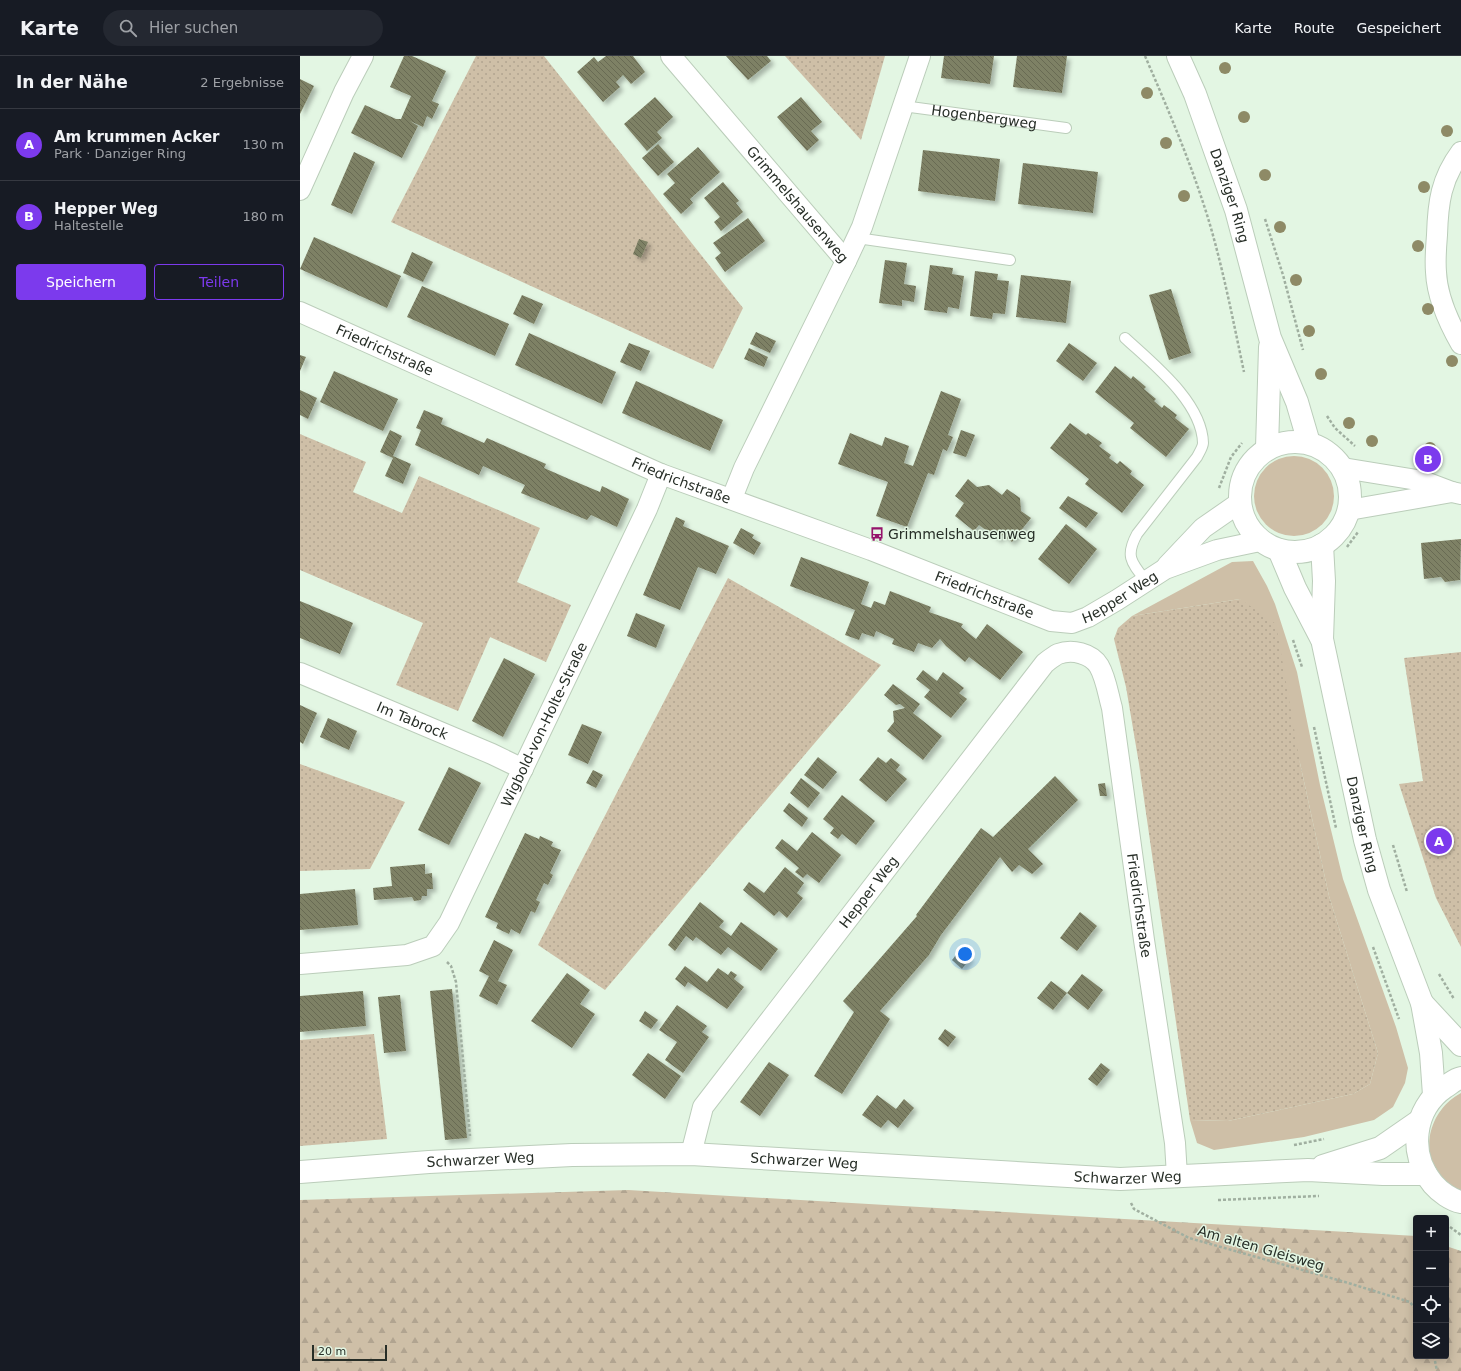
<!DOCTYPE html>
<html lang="de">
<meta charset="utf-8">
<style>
body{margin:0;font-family:"DejaVu Sans",sans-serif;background:#242831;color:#f1f3f6}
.controls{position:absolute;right:12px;bottom:12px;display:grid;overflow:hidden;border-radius:4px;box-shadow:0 2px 10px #0003}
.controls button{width:36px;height:36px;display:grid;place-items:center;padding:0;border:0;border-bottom:1px solid #363941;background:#171b24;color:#f1f3f6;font:20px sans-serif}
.scale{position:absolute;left:12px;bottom:10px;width:75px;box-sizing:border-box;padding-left:4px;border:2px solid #272e27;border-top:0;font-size:11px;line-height:14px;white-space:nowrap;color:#272e27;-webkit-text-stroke:3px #e3f6e3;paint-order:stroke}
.you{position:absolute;left:665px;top:898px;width:14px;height:14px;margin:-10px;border:3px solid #fff;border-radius:50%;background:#1a73e8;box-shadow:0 0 0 6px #1a73e833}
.badge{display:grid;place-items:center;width:26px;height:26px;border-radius:50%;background:#7c3aed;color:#fff;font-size:13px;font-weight:700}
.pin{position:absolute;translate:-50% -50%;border:2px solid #fff;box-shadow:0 1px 4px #0006}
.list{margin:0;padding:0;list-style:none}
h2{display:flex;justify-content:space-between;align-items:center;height:52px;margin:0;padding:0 16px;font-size:17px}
h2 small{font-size:13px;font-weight:400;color:#9ea1a6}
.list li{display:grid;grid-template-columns:26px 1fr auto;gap:12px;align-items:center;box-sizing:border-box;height:72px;padding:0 16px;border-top:1px solid #363941}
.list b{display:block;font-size:15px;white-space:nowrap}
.list p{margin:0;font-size:13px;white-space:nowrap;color:#9ea1a6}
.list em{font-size:13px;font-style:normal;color:#9ea1a6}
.actions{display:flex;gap:8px;padding:12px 16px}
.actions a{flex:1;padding:9px 0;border:1px solid #7c3aed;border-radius:4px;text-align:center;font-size:14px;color:#7c3aed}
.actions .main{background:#7c3aed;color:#fff}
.icon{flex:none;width:22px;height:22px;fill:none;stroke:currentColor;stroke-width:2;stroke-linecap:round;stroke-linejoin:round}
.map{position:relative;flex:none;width:1161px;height:1315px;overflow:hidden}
header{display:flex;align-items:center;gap:24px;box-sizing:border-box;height:56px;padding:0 20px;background:#171b24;border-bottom:1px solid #363941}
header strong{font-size:19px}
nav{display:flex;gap:22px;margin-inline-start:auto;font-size:14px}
.search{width:280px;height:36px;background:#242831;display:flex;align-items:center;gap:10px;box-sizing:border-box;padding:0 14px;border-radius:22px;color:#9ea1a6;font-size:15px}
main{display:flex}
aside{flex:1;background:#171b24}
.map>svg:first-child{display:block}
.green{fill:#cebfa7}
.forest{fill:url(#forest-firs)}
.garden{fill:url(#garden-dots)}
.building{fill:url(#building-back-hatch);filter:url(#shadow)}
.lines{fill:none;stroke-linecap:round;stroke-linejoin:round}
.service-casing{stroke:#bbcdba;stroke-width:12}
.minor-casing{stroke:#bbcdba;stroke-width:22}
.tertiary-casing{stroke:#bbcdba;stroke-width:24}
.secondary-casing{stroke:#bbcdba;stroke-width:24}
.path{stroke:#a0afa0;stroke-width:2.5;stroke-dasharray:3 2;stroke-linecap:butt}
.service{stroke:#fff;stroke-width:10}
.minor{stroke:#fff;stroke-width:20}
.tertiary{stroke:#fff;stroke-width:22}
.secondary{stroke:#fff;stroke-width:22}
.tree{fill:#8e8a66}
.labels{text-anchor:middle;stroke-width:3;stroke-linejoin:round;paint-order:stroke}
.street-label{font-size:14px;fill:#272e27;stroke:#e3f6e3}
.poi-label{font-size:14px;fill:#272e27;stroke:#e3f6e3;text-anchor:start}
</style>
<header>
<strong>Karte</strong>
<div class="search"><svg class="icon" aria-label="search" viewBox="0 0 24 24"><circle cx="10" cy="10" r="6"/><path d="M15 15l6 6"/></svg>Hier suchen</div>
<nav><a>Karte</a><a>Route</a><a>Gespeichert</a></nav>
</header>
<main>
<aside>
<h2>In der Nähe<small>2 Ergebnisse</small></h2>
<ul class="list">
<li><span class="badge">A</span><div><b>Am krummen Acker</b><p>Park · Danziger Ring</p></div><em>130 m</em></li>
<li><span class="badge">B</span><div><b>Hepper Weg</b><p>Haltestelle</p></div><em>180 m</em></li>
</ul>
<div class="actions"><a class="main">Speichern</a><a>Teilen</a></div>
</aside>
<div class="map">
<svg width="1161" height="1315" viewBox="0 0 1161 1315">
<defs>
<pattern id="forest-firs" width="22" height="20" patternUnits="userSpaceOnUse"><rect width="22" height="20" fill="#cebfa7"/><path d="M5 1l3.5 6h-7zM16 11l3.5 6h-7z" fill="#b1a490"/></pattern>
<pattern id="garden-dots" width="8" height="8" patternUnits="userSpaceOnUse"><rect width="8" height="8" fill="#cebfa7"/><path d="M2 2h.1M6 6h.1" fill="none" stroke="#b1a490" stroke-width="1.8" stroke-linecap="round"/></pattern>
<pattern id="building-back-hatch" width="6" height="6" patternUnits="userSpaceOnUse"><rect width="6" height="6" fill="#7e8165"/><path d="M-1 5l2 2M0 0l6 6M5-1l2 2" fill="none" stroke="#676a53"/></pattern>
<filter id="shadow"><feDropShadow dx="3.5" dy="3.5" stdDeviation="2" flood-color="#0004"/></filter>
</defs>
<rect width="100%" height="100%" fill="#e3f6e3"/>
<g class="green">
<circle cx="994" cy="440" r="40"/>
<path d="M 953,505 L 967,530 L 975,548 L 997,616 L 1020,729 L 1043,823 L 1096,971 L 1108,1012 L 1105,1027 L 1093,1051 L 1074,1064 L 1004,1081 L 914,1094 L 897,1087 L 890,1064 L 928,1065 L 1053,1038 L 1070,1028 L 1078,997 L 1029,840 L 1000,707 L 940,543 L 832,560 L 932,506 Z"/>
<path d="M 1161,1037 L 1161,1135 C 1156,1132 1149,1129 1145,1125 C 1117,1098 1129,1054 1161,1037 Z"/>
</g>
<path class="forest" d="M 328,1134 L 1116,1180 L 1116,1300 L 1146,1300 L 1146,1190 L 1161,1195 L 1161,1315 L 0,1315 L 0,1144 Z"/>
<g class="garden">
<path d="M 176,0 L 244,0 L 443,252 L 413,313 L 91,166 Z"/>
<path d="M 485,0 L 585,0 L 561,84 Z"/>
<path d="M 0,378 L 66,406 L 53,436 L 102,457 L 119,420 L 240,472 L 217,526 L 271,549 L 246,606 L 190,581 L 158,655 L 96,629 L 123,567 L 0,514 Z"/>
<path d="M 428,522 L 581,609 L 305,934 L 238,889 Z"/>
<path d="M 940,543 L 976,568 L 1000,707 L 1029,840 L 1078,997 L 1070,1028 L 1053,1038 L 928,1065 L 890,1064 L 839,708 L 826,631 L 814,583 L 818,572 L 832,560 Z"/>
<path d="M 1161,596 L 1161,891 L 1136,842 L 1099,728 L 1123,725 L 1104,602 Z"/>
<path d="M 0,708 L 105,746 L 70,813 L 0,815 Z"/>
<path d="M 74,978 L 87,1083 L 0,1090 L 0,984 Z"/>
</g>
<g class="building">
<path d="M 104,0 L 112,0 L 146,15 L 132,45 L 139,48 L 132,63 L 127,60 L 123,71 L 110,65 L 118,70 L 102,102 L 51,77 L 65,49 L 96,63 L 101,63 L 111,40 L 90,31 Z"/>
<path d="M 306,0 L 333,0 L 345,16 L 331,28 L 323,19 L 316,26 L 320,31 L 303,46 L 277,16 L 294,1 L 298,6 Z"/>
<path d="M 426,0 L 467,0 L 471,5 L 448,24 Z"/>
<path d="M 644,0 L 694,0 L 690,28 L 641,22 Z"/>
<path d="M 717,0 L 767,0 L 762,37 L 713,31 Z"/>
<path d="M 0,23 L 14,30 L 0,58 Z"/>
<path d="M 355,41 L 373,61 L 357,76 L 362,82 L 347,95 L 324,68 Z"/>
<path d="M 501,41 L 522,66 L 511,75 L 519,84 L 507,95 L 477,61 Z"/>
<path d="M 358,88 L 374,106 L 358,120 L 342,102 Z"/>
<path d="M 398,91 L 420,116 L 390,143 L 393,147 L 381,158 L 363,138 L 375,127 L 367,118 Z"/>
<path d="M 623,94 L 700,103 L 695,145 L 618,135 Z"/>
<path d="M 54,96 L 75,106 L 52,158 L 31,149 Z"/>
<path d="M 723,107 L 798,116 L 793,157 L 718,148 Z"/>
<path d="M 423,126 L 439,145 L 436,147 L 443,156 L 421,175 L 414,166 L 420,161 L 404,142 Z"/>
<path d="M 448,162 L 465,185 L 425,216 L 415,202 L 421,197 L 413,187 Z"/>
<path d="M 14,181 L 101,220 L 87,252 L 0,213 Z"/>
<path d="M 339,183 L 348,186 L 341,202 L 333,198 Z"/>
<path d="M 112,196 L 133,206 L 123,226 L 103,217 Z"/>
<path d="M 585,204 L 607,207 L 604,228 L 616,230 L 614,246 L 602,244 L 602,250 L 579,247 Z"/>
<path d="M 630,209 L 653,212 L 652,218 L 664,220 L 659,253 L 648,251 L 647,257 L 624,254 Z"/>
<path d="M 675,215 L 698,218 L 697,224 L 709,225 L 705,258 L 693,257 L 692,263 L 670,260 Z"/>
<path d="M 721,219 L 771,225 L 766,267 L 716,261 Z"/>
<path d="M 122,230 L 209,268 L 195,300 L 107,261 Z"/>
<path d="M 871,233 L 891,297 L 869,304 L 849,239 Z"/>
<path d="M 222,239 L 243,248 L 234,268 L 213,258 Z"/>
<path d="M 456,276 L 476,285 L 470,297 L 450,288 Z"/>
<path d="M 229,277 L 316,316 L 302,348 L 215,309 Z"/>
<path d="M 329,287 L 350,295 L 341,315 L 320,306 Z"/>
<path d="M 769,287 L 797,307 L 783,325 L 756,305 Z"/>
<path d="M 449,292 L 468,301 L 464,311 L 444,303 Z"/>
<path d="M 0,299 L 6,301 L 0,315 Z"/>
<path d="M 815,310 L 831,323 L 833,320 L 846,331 L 844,333 L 856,343 L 854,345 L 862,352 L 864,349 L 877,359 L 875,362 L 889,373 L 866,401 L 830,372 L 834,367 L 795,336 Z"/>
<path d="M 34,315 L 98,343 L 83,375 L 20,346 Z"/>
<path d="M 336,325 L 423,364 L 410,395 L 322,357 Z"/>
<path d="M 0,334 L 17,342 L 8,363 L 0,359 Z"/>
<path d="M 641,335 L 661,343 L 648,379 L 653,381 L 647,395 L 643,393 L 634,419 L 628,417 L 607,471 L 576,460 L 588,426 L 538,408 L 550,377 L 582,390 L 585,381 L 609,390 L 604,407 L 613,410 Z"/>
<path d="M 124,354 L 143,362 L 141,368 L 184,387 L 187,382 L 246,408 L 244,412 L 269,423 L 300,436 L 302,430 L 329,443 L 317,471 L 291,459 L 287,464 L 221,437 L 225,429 L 183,410 L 179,419 L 115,389 L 121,374 L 116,372 Z"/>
<path d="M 770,367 L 786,379 L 788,377 L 802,387 L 799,390 L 811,399 L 809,402 L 817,408 L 820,405 L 832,415 L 830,418 L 844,429 L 822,457 L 785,428 L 789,423 L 750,392 Z"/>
<path d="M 90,374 L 102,380 L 93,400 L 111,408 L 103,428 L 85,420 L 93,402 L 80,396 Z"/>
<path d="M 661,374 L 675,379 L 666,401 L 653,397 Z"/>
<path d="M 668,423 L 677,431 L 689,429 L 702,439 L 707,433 L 720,442 L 721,455 L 731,462 L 712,486 L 702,479 L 699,484 L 679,469 L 674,475 L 655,460 L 664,447 L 655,440 Z"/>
<path d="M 768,440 L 798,457 L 786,472 L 759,452 Z"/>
<path d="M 376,461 L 385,465 L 383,470 L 429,490 L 416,518 L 398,511 L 380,554 L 343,539 Z"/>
<path d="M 766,468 L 797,493 L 769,528 L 738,503 Z"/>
<path d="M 441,472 L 454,479 L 452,482 L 461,487 L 454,499 L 433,487 Z"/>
<path d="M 1161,483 L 1160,524 L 1145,526 L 1141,521 L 1124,523 L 1121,487 Z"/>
<path d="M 501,501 L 569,526 L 561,548 L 571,552 L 574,545 L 585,549 L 590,535 L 631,551 L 629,556 L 663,568 L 661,571 L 676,583 L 687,568 L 723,596 L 700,624 L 669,601 L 665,606 L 646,590 L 640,583 L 632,592 L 618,587 L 614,596 L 592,588 L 594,583 L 576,575 L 574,581 L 562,577 L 559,584 L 545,579 L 555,554 L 490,530 Z"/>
<path d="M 0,545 L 53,567 L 40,598 L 0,582 Z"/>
<path d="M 336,557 L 365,569 L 356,592 L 327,580 Z"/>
<path d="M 204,602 L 235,618 L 203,681 L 172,665 Z"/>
<path d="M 623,614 L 637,625 L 643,616 L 664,632 L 659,637 L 667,643 L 651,662 L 624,641 L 630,634 L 616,623 Z"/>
<path d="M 593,628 L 620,648 L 613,657 L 642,680 L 623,704 L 587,675 L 594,666 L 593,655 L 605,652 L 600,648 L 596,649 L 584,639 Z"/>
<path d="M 0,649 L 17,657 L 3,688 L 0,686 Z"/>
<path d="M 28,662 L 57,675 L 49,694 L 20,681 Z"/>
<path d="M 282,668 L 302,676 L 288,708 L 268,699 Z"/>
<path d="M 518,701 L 537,716 L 523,733 L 504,719 Z"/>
<path d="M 578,701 L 586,707 L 591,702 L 600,709 L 596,714 L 607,723 L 586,746 L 559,724 Z"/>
<path d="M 149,711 L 181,727 L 149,789 L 118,774 Z"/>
<path d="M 293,714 L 303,719 L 296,732 L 286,727 Z"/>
<path d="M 755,720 L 778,744 L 728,793 L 743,808 L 732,818 L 719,809 L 712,816 L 700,801 L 641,879 L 629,899 L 580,955 L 590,963 L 542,1038 L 514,1020 L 554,956 L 543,945 L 617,860 L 616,859 L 681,772 L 693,781 Z"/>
<path d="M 501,722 L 520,737 L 508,752 L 490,737 Z"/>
<path d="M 805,727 L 807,740 L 800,740 L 798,728 Z"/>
<path d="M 542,739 L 575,765 L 556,789 L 542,778 L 538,783 L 530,777 L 534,772 L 523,763 Z"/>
<path d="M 489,747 L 508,762 L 502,771 L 483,755 Z"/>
<path d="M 512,776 L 541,799 L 519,827 L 507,818 L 503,822 L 495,816 L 499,812 L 475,792 L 482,783 L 497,795 Z"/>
<path d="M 225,777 L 239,783 L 240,780 L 253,786 L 251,790 L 261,794 L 250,817 L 253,819 L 248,829 L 244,827 L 236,844 L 240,846 L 235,857 L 231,855 L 220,878 L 211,873 L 209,878 L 196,872 L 198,867 L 185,861 Z"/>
<path d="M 125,808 L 125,818 L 132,817 L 133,833 L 127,833 L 127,840 L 122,840 L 121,844 L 114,845 L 112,841 L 74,844 L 73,832 L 92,830 L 90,811 Z"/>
<path d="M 485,811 L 504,827 L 497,837 L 503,842 L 487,862 L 479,855 L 474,860 L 443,834 L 449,826 L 464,837 Z"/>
<path d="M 55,833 L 58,869 L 0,874 L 0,838 Z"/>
<path d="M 400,846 L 424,865 L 419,871 L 431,880 L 441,866 L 478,893 L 461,915 L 428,891 L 421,899 L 396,881 L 393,885 L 386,880 L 375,895 L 368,889 Z"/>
<path d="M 780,856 L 797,870 L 777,895 L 760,882 Z"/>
<path d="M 194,884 L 213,894 L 198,925 L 207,929 L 197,949 L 179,940 L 189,920 L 179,915 Z"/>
<path d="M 660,894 L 671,902 L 662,913 L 652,904 Z"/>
<path d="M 385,910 L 407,926 L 418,912 L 428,919 L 431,915 L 437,919 L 434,923 L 444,931 L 427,953 L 388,926 L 385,931 L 375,923 Z"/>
<path d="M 267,917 L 290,934 L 280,948 L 295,958 L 272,992 L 231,965 Z"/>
<path d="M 782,918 L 803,934 L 788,954 L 767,937 Z"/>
<path d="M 751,925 L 767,937 L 753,954 L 737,942 Z"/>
<path d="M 152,933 L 167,1082 L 145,1084 L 130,935 Z"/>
<path d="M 63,935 L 66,970 L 0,976 L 0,940 Z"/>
<path d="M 100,939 L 106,995 L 84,997 L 78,941 Z"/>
<path d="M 377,949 L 407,970 L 402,976 L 409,981 L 383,1017 L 365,1004 L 377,986 L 359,974 Z"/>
<path d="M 345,955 L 358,964 L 351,973 L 339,965 Z"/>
<path d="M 645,973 L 656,981 L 648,991 L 638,983 Z"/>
<path d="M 348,997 L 381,1020 L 365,1043 L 332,1019 Z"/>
<path d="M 469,1006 L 489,1019 L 460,1060 L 440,1046 Z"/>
<path d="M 801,1007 L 810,1014 L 797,1030 L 788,1023 Z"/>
<path d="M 577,1039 L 596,1053 L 604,1043 L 614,1052 L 598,1072 L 588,1064 L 581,1072 L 562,1059 Z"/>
</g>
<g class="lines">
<defs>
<g id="service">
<path id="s1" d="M 603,50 L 766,72"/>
<path d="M 557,182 L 710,204"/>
<path d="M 825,282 C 852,307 902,346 903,387 C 903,391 899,397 897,401 L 837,478 C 825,500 831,506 846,525"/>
</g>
<g id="minor">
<path id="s2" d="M 371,0 L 546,205 L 444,412 L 432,442"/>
<path d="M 1161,96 C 1141,123 1138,146 1137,179 C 1136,191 1135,204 1136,216 C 1137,240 1149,267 1161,288"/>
<path d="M 0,134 L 44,36 L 63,0"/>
<path d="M 546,205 L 562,171 L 620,0"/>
<path id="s3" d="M 0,256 L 361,418 L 571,494 L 751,565 L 772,567 L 788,561 L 817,544 L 865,513 L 917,494 L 960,485"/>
<path d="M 1043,412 L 1123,425 L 1152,436 L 1161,438"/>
<path d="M 1049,454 L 1152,436"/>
<path d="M 867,510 L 903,472 L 939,447"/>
<path id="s4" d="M 0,617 L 192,698 L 223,713"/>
<path id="s5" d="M 0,908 L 107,899 L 133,890 L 149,867 L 347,453 L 361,418"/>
<path id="s6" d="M 391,1098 L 403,1051 L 745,607 C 749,604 754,600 758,598 C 772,593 791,597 799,610 C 806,622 808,638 812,652 L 844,884 L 875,1087 L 877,1120"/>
</g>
<g id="tertiary">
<path d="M 1023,1110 L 1080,1092 L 1119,1065"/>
<path id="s7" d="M 0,1116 L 129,1106 L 272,1099 L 391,1098 L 820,1123 L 1008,1114 L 1083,1118 L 1126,1118"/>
</g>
<g id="secondary">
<path id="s8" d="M 878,0 L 895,38 L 936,154 L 970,282 L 997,346 L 1009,387"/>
<circle cx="995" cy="441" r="55"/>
<path d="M 967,392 L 970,291"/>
<path id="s9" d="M 1022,489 L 1024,525 L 1022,583 L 1065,784 L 1079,834 L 1122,947 L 1131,997 L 1134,1039"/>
<path d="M 979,494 L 995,532 L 1021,582"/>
<path d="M 1122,947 L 1161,989"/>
<path d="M 1161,1022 C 1155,1023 1150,1028 1145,1031 C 1113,1053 1108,1098 1133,1128 C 1140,1136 1151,1144 1161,1146"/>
</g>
</defs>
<use href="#service" class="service-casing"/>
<use href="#minor" class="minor-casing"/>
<use href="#tertiary" class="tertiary-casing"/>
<use href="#secondary" class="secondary-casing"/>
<g class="path">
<path d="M 845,0 C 868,53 891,107 908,162 C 923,212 933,264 944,316"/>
<path d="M 965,163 L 983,219 L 1003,294"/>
<path d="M 1027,360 L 1035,372 L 1055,390"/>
<path d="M 919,432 L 931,401 L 942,387"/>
<path d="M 1047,491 L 1058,476"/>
<path d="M 993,584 L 1002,611"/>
<path d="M 1014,671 L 1036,772"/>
<path d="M 1093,789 L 1107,836"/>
<path d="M 1073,891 L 1099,963"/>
<path d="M 147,906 L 151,910 L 156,926 L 170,1080"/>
<path d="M 1139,918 L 1154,943"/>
<path d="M 994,1089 L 1024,1083"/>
<path d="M 918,1144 L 1019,1140"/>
<path d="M 831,1147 L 834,1153 L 889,1182 L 1045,1226 L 1110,1246 L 1116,1254"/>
<path d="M 1146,1168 L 1161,1179"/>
<path d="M 1134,1300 L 1137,1315"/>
</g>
<use href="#service" class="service"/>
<use href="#minor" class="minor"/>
<use href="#tertiary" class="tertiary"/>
<use href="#secondary" class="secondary"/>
</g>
<g class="tree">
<circle cx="925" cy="12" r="6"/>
<circle cx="847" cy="37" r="6"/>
<circle cx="944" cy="61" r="6"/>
<circle cx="1147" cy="75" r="6"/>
<circle cx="866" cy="87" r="6"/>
<circle cx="965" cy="119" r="6"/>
<circle cx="1124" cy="131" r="6"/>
<circle cx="884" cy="140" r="6"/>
<circle cx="980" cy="171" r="6"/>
<circle cx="1118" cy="190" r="6"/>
<circle cx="996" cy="224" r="6"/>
<circle cx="1128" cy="253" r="6"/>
<circle cx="1009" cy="275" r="6"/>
<circle cx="1152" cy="305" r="6"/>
<circle cx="1021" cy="318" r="6"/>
<circle cx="1049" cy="367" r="6"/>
<circle cx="1072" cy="385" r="6"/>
<circle cx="1130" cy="392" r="6"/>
</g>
<defs>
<symbol id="bus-bare" viewBox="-9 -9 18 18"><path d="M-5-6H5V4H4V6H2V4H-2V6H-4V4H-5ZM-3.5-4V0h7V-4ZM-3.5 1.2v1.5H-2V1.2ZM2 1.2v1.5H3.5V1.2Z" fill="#95136b" stroke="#e3f6e3" stroke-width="2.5" paint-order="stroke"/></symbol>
</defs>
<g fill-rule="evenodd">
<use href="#bus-bare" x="567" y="468" width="20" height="20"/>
</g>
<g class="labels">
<g class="street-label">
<text dy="5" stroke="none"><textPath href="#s1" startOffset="82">Hogenbergweg</textPath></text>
<text dy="5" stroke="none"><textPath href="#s8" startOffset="149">Danziger Ring</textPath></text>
<text dy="5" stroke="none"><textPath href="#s2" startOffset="195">Grimmelshausenweg</textPath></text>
<text dy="5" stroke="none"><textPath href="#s3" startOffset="93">Friedrichstraße</textPath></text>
<text dy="5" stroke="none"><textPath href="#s3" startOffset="417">Friedrichstraße</textPath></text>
<text dy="5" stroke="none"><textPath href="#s3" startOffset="741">Friedrichstraße</textPath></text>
<text dy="5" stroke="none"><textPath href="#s3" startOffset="888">Hepper Weg</textPath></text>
<text dy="5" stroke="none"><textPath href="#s4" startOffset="122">Im Tabrock</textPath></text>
<text dy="5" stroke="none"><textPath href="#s5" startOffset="383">Wigbold-von-Holte-Straße</textPath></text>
<text dy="5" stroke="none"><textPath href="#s9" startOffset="284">Danziger Ring</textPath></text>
<text dy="5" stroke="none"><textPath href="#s6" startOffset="320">Hepper Weg</textPath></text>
<text dy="5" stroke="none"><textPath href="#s6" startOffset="914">Friedrichstraße</textPath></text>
<text dy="5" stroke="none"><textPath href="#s7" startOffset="181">Schwarzer Weg</textPath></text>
<text dy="5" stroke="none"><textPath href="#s7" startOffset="505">Schwarzer Weg</textPath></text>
<text dy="5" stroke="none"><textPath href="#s7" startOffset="829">Schwarzer Weg</textPath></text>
<text transform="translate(961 1192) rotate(16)" y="5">Am alten Gleisweg</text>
</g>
<g class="poi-label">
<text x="588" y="483">Grimmelshausenweg</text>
</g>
</g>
</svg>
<div class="controls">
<button>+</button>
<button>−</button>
<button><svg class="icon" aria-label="locate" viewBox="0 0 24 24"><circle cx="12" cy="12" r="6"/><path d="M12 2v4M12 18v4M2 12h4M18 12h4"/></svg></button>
<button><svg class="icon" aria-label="layers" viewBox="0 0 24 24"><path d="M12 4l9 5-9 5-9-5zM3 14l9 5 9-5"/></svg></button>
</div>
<div class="scale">20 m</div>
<div class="you"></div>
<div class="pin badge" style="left:1139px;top:785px">A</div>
<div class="pin badge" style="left:1128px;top:403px">B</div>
</div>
</main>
